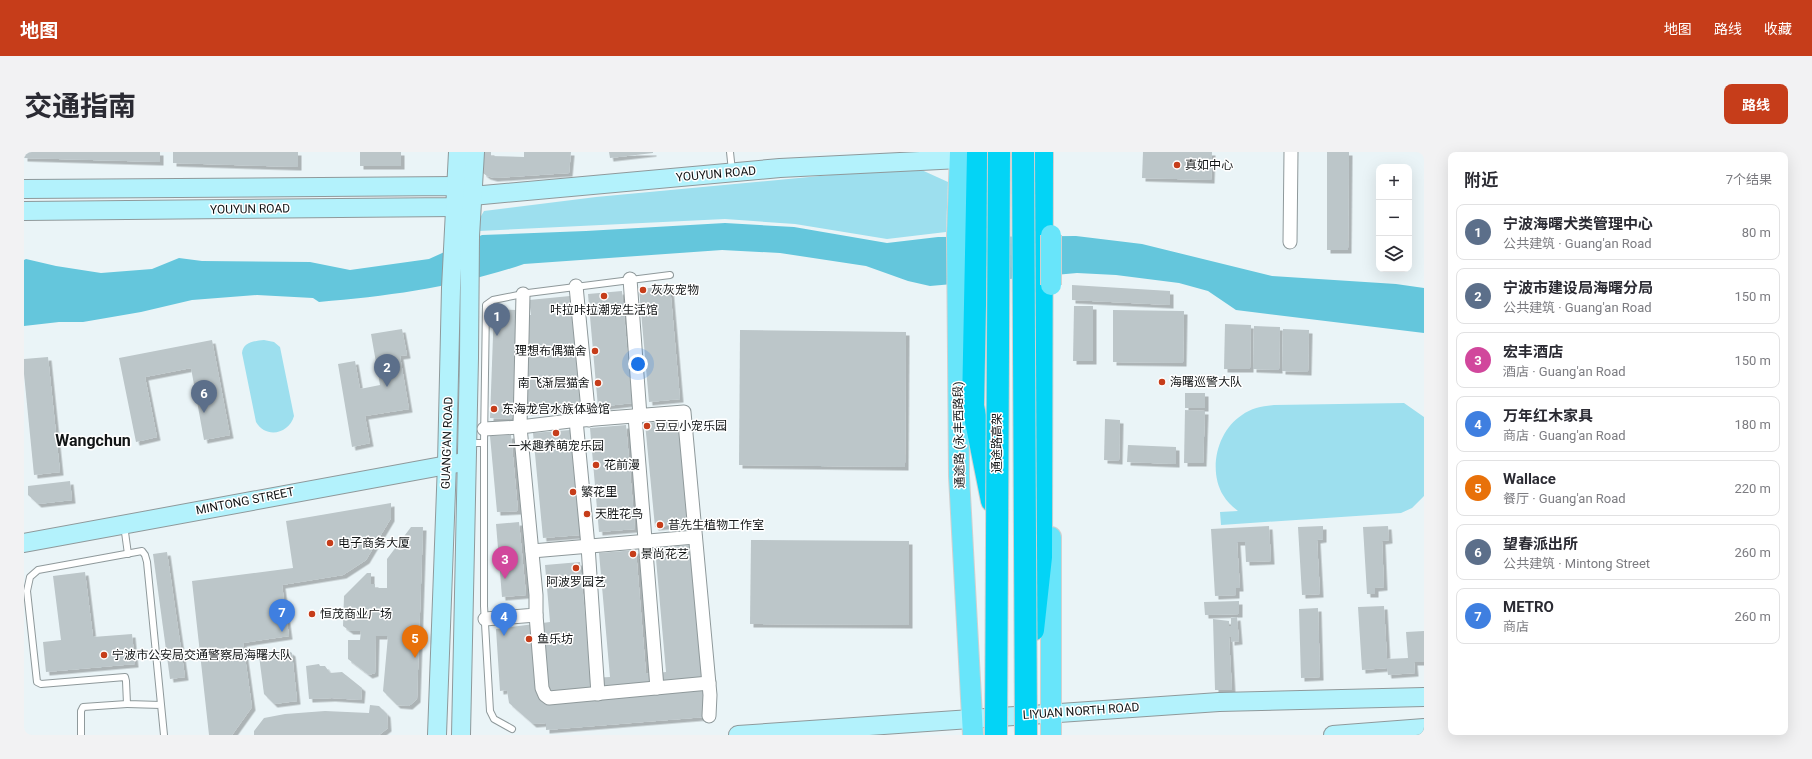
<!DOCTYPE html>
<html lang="zh">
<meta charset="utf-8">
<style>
body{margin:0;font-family:Roboto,"Noto Sans SC",sans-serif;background:#f2f2f3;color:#2b2b33}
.controls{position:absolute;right:12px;top:12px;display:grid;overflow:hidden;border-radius:8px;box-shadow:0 4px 16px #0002}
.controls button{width:36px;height:36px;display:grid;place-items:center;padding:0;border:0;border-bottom:1px solid #e1e1e2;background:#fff;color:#2b2b33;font:20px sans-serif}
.you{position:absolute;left:614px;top:212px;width:14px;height:14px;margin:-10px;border:3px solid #fff;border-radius:50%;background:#1a73e8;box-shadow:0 0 0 6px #1a73e833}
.badge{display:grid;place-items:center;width:26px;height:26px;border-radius:50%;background:#c63d1a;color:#fff;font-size:13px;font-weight:700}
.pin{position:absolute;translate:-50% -33px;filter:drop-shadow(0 1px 2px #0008)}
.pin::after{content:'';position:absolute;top:21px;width:14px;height:12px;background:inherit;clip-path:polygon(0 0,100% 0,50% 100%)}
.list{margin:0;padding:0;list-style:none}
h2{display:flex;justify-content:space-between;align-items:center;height:52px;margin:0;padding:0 16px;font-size:17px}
h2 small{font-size:13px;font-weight:400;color:#7c7c81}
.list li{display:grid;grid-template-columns:26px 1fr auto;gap:12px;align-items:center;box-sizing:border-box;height:56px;margin:0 8px 8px;padding:0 8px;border:1px solid #e1e1e2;border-radius:8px}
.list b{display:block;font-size:15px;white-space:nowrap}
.list p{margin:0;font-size:13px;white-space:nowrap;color:#7c7c81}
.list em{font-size:13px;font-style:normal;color:#7c7c81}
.icon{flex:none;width:22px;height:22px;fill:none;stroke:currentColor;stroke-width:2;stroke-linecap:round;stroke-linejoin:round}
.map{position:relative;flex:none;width:1400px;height:583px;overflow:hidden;border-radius:8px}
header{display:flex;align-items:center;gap:24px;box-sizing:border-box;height:56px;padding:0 20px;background:#c63d1a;color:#fff}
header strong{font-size:19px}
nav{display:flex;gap:22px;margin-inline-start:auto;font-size:14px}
.intro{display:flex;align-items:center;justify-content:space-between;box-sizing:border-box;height:96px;padding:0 24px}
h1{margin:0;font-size:28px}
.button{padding:10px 18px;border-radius:8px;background:#c63d1a;color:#fff;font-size:14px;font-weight:700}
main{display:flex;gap:24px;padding:0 24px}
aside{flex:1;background:#fff;border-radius:8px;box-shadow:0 4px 16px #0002}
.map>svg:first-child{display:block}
.green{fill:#9ddfee}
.water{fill:#64c6dc}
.building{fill:#bcc6c9;filter:url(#shadow)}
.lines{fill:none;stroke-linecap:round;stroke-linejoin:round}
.lane-casing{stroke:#8f999b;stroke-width:8}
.street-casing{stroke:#8f999b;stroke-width:15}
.secondary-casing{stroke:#8f999b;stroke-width:20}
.primary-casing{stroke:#d0d0d0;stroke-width:22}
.highway-casing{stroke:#d0d0d0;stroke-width:24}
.lane{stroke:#fff;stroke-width:6}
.street{stroke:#fff;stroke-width:13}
.secondary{stroke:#b3f2fc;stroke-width:18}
.primary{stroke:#68e5fa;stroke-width:20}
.highway{stroke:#03d4f6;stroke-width:22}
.primary-bridge-casing{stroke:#d0d0d0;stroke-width:22;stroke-linecap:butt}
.highway-bridge-casing{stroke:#d0d0d0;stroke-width:24;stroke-linecap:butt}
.primary-bridge{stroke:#68e5fa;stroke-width:20}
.highway-bridge{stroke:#03d4f6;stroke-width:22}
.poi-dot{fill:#c63d1a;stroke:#fff;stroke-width:1.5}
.labels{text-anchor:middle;stroke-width:3;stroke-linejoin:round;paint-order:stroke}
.poi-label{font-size:12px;fill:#121516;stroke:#fff;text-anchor:start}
.street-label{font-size:12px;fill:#121516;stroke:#fff}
.district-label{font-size:16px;font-weight:bold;fill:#121516;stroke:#fff}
</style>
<header>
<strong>地图</strong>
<nav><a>地图</a><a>路线</a><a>收藏</a></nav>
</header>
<div class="intro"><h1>交通指南</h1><a class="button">路线</a></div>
<main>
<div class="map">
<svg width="1400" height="583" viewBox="0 0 1400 583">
<defs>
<filter id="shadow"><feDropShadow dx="3.5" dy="3.5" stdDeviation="0" flood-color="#0004"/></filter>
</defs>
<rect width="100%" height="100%" fill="#eaf4f7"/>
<g class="green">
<path d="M 891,15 L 924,30 L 922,80 L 863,87 L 771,72 L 701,67 L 455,79 L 453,71 L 460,59 L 572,45 Z"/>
<path d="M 240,188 L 250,190 L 256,195 L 270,264 C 265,282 242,287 232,270 L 218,201 C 219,190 230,189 240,188 Z"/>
<path d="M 1380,251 L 1400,265 L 1400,344 L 1388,356 L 1377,361 L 1197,373 L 1196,360 L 1214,359 C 1208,354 1203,350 1199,343 C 1184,318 1193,279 1218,263 C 1227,256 1239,254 1250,253 Z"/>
</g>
<path class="water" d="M 701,71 L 770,75 L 863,91 L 914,85 L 1052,84 L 1118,92 L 1248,124 L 1372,132 L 1400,136 L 1400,181 L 1212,158 L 1184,139 L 1155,131 L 1092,123 L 1053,121 L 906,134 L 884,129 L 842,114 L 756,101 L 698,98 L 500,112 C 432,135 366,144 295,150 L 289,146 L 233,143 L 168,148 L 117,160 L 59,170 L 35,170 L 0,174 L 0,108 L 2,107 L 32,114 L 77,121 L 128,117 L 155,106 L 178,109 L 286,110 L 326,118 L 405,107 L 458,83 L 562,79 Z"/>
<g class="building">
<path d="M 0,0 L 136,0 L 136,10 L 0,6 Z"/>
<path d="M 149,0 L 274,0 L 274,15 L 149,11 Z"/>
<rect x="336" y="0" width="41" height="14"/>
<path d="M 453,0 L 467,0 L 467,4 L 500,5 L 500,0 L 547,0 L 545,21 L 470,26 L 463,24 L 459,21 L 460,5 L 453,5 Z"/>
<path d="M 585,0 L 629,0 L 629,1 L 586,6 Z"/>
<path d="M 1119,0 L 1188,0 L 1187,28 L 1118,26 Z"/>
<path d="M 1303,0 L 1325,0 L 1324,98 L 1303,98 Z"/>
<path d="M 1048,133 L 1146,139 L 1146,153 L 1048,148 Z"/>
<path d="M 646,134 L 656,247 L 625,250 L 615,137 Z"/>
<path d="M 598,139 L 608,251 L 574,255 L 564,142 Z"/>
<path d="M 546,144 L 556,255 L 504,260 L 501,163 L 507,163 L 505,148 Z"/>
<path d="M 1050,154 L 1069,154 L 1069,209 L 1049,209 Z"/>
<path d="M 470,157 L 493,158 L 488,267 L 466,266 Z"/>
<path d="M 1089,158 L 1160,159 L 1159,211 L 1089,210 Z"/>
<path d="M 1201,172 L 1227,173 L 1226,217 L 1200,217 Z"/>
<path d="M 1230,174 L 1256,175 L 1255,218 L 1229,217 Z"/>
<path d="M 378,177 L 383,203 L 376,204 L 385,257 L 341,264 L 346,291 L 328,295 L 314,212 L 331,209 L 336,237 L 356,233 L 347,182 Z"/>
<path d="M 1259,177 L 1285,178 L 1284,220 L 1258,219 Z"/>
<path d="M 716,178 L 882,180 L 881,315 L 715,313 Z"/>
<path d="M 188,188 L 206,283 L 180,288 L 167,216 L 121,225 L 133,285 L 112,290 L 95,206 Z"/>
<path d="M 24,205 L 36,320 L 10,323 L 0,222 L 0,207 Z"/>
<rect x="1161" y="241" width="20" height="15"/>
<path d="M 1161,258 L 1181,259 L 1179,311 L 1160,311 Z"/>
<path d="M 1081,267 L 1096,268 L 1095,309 L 1080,308 Z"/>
<path d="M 654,268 L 664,372 L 631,375 L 621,271 Z"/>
<path d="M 602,273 L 611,377 L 575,380 L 566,276 Z"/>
<path d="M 546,278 L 556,383 L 519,386 L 509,281 Z"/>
<path d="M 487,283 L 494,359 L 473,360 L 466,284 Z"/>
<path d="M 1104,293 L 1152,295 L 1152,312 L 1103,310 Z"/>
<path d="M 46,329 L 48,348 L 14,352 L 4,343 L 4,334 Z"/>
<path d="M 367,351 L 367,366 L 342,408 L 319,423 L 258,433 L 265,484 L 219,491 L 228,555 L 208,583 L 185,583 L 168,429 L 269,416 L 262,369 Z"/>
<path d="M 495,370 L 502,443 L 478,445 L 472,372 Z"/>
<path d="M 1245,374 L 1247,409 L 1222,410 L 1221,390 L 1213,390 L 1216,436 L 1212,436 L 1212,443 L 1191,444 L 1187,377 Z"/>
<path d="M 1299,374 L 1299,387 L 1293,388 L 1296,442 L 1278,443 L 1274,375 Z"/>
<path d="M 1364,374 L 1365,388 L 1358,389 L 1360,435 L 1351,436 L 1351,442 L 1343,442 L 1339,375 Z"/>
<path d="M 387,375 L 399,375 L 393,547 L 385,554 L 373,553 L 359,539 L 364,484 L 352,484 L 351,521 L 345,523 L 324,507 L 324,488 L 336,488 L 337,479 L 326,479 L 319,474 L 320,444 L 343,421 L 347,421 L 347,432 L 351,432 L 351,436 L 363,436 L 363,407 Z"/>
<path d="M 727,388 L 885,389 L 885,473 L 726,472 Z"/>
<path d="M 667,393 L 681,565 L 522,578 L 522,571 L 509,572 L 485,551 L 483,538 L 476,539 L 472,477 L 526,470 L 521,413 L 556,410 L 567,526 L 586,525 L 575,401 L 612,398 L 622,522 L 642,520 L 631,396 Z"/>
<path d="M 143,400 L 161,525 L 146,527 L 129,402 Z"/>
<path d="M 61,420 L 69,485 L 108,482 L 111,512 L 22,520 L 19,490 L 37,488 L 29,424 Z"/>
<path d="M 1215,449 L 1215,462 L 1181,463 L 1180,450 Z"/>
<path d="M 1360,454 L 1363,507 L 1384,506 L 1382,480 L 1400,479 L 1400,510 L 1390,510 L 1391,521 L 1364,523 L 1363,516 L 1338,518 L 1334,455 Z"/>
<path d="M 1294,456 L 1296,525 L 1277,526 L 1275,457 Z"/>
<path d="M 1213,465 L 1215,489 L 1207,490 L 1207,485 L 1205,485 L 1208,538 L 1191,538 L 1189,467 L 1205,469 L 1205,474 L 1207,474 L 1207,466 Z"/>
<path d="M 265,499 L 268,501 L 273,549 L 250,552 L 240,542 L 235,504 Z"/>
<path d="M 295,512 L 296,514 L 301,514 L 306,521 L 318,520 L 338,536 L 337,548 L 308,546 L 285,547 L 282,514 Z"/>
<path d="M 346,553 L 355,554 L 363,562 L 364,576 L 355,583 L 230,583 L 230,579 L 240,566 L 261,562 L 301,559 L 345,561 Z"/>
</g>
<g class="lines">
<defs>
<g id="lane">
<path d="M 706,0 L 708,19"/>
<path d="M 445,291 L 460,291 L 460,454 L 466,559 L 470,567 L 488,577"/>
<path d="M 460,291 L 462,153 L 469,148 L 504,141 L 646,123"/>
<path d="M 100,373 L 104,402"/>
<path d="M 137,553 L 103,552 L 102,529 L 101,525 L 17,532 L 13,530 L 3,439 L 6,425 L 14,418 L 118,399 L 121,403 L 123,410 L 140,583"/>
<path d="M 57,583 L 57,559 L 59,555 L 103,552"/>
</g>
<g id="street">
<path d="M 1266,90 L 1267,0"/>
<path d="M 606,127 L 616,264"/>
<path d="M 552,134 L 565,268"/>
<path d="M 611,264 L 633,536"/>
<path d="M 552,268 L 564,394 L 574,542"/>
<path d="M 460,277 L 496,275 L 546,269 L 660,260 L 686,543 L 685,564"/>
<path d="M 508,399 L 671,385"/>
<path d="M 512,463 L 518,536 L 521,543 L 525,546 L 685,531"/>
<path d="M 461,467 L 512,463 L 512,443 L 496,275 L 499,142"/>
</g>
<g id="secondary">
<path d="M 0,37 L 432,34 L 441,40"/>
<path d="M 0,59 L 431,55 L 448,44 L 756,16 L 936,7"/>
<path d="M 0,391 L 434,311"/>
<path d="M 413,583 L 423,311 L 427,136 L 434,0"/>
<path d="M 437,583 L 445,206 L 446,84 L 451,0"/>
<path d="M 714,583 L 1195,550 L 1400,545"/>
<path d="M 1309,583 L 1400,576"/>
</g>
<g id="primary">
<path d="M 936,0 L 933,84 L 935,324 L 949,583"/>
<path d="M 1027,385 L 1027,583"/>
</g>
<g id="highway">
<path d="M 954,0 L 949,254 L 968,349"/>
<path d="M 1009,478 L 1017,405 L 1018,0"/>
</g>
</defs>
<use href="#lane" class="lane-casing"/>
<use href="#street" class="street-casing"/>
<use href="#secondary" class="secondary-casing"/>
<use href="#primary" class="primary-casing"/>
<use href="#highway" class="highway-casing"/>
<use href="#lane" class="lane"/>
<use href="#street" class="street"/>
<use href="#secondary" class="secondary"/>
<use href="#primary" class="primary"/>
<use href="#highway" class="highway"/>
<defs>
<path id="primary-bridge" d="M 1027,83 L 1027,133"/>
<g id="highway-bridge">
<path d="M 999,0 L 1002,583"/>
<path d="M 972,583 L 975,0"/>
</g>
</defs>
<use href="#primary-bridge" class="primary-bridge-casing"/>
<use href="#highway-bridge" class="highway-bridge-casing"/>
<use href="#primary-bridge" class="primary-bridge"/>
<use href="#highway-bridge" class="highway-bridge"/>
</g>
<g class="poi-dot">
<circle cx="1153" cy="13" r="4"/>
<circle cx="619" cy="138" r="4"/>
<circle cx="580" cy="144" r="4"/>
<circle cx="571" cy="199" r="4"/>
<circle cx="1138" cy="230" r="4"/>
<circle cx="574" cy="231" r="4"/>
<circle cx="470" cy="257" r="4"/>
<circle cx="623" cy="274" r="4"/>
<circle cx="532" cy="281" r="4"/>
<circle cx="572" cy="313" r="4"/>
<circle cx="549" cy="340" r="4"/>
<circle cx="563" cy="362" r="4"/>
<circle cx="636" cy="373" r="4"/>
<circle cx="306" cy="391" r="4"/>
<circle cx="609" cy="402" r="4"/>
<circle cx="552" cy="416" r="4"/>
<circle cx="288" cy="462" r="4"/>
<circle cx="505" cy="487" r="4"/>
<circle cx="80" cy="503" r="4"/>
</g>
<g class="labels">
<g class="poi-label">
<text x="1161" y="17">真如中心</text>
<text x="627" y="142">灰灰宠物</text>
<text x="580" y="162" text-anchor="middle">咔拉咔拉潮宠生活馆</text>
<text x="563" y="203" text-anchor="end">理想布偶猫舍</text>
<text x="1146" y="234">海曙巡警大队</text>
<text x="566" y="235" text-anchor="end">南飞渐层猫舍</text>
<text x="478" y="261">东海龙宫水族体验馆</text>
<text x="631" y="278">豆豆小宠乐园</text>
<text x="532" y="298" text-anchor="middle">一米趣养萌宠乐园</text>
<text x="580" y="317">花前漫</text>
<text x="557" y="344">繁花里</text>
<text x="571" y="366">天胜花鸟</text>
<text x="644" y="377">昔先生植物工作室</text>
<text x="314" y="395">电子商务大厦</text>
<text x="617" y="406">景尚花艺</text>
<text x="552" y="434" text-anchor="middle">阿波罗园艺</text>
<text x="296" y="466">恒茂商业广场</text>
<text x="513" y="491">鱼乐坊</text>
<text x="88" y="507">宁波市公安局交通警察局海曙大队</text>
</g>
<g class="street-label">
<text transform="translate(692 22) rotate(-5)" y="4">YOUYUN ROAD</text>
<text transform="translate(226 57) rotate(-1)" y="4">YOUYUN ROAD</text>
<text transform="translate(935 283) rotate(-91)" y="4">通途路 (永丰西路段)</text>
<text transform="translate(423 291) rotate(-88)" y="4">GUANG'AN ROAD</text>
<text transform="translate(973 291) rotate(-90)" y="4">通途路高架</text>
<text transform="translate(221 349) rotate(-11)" y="4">MINTONG STREET</text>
<text transform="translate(1057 559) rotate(-4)" y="4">LIYUAN NORTH ROAD</text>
</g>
<g class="district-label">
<text x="69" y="294">Wangchun</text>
</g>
</g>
</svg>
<div class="controls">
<button>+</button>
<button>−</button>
<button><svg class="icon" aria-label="layers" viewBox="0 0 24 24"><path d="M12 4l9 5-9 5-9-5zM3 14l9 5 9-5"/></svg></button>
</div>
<div class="you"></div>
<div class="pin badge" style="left:473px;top:184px;background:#5c6f8a">1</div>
<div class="pin badge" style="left:363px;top:235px;background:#5c6f8a">2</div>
<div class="pin badge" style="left:481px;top:427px;background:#d1479c">3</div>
<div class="pin badge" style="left:480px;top:484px;background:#3f7fe0">4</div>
<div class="pin badge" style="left:391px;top:506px;background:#e8710a">5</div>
<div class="pin badge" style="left:180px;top:261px;background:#5c6f8a">6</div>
<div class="pin badge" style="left:258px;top:480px;background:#3f7fe0">7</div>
</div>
<aside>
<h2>附近<small>7个结果</small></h2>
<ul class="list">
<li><span class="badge" style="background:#5c6f8a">1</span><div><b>宁波海曙犬类管理中心</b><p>公共建筑 · Guang'an Road</p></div><em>80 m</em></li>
<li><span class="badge" style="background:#5c6f8a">2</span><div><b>宁波市建设局海曙分局</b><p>公共建筑 · Guang'an Road</p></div><em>150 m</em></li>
<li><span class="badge" style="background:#d1479c">3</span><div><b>宏丰酒店</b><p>酒店 · Guang'an Road</p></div><em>150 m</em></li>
<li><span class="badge" style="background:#3f7fe0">4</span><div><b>万年红木家具</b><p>商店 · Guang'an Road</p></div><em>180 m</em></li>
<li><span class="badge" style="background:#e8710a">5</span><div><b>Wallace</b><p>餐厅 · Guang'an Road</p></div><em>220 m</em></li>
<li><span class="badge" style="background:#5c6f8a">6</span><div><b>望春派出所</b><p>公共建筑 · Mintong Street</p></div><em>260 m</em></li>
<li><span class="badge" style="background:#3f7fe0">7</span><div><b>METRO</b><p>商店</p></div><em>260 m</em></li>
</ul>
</aside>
</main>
